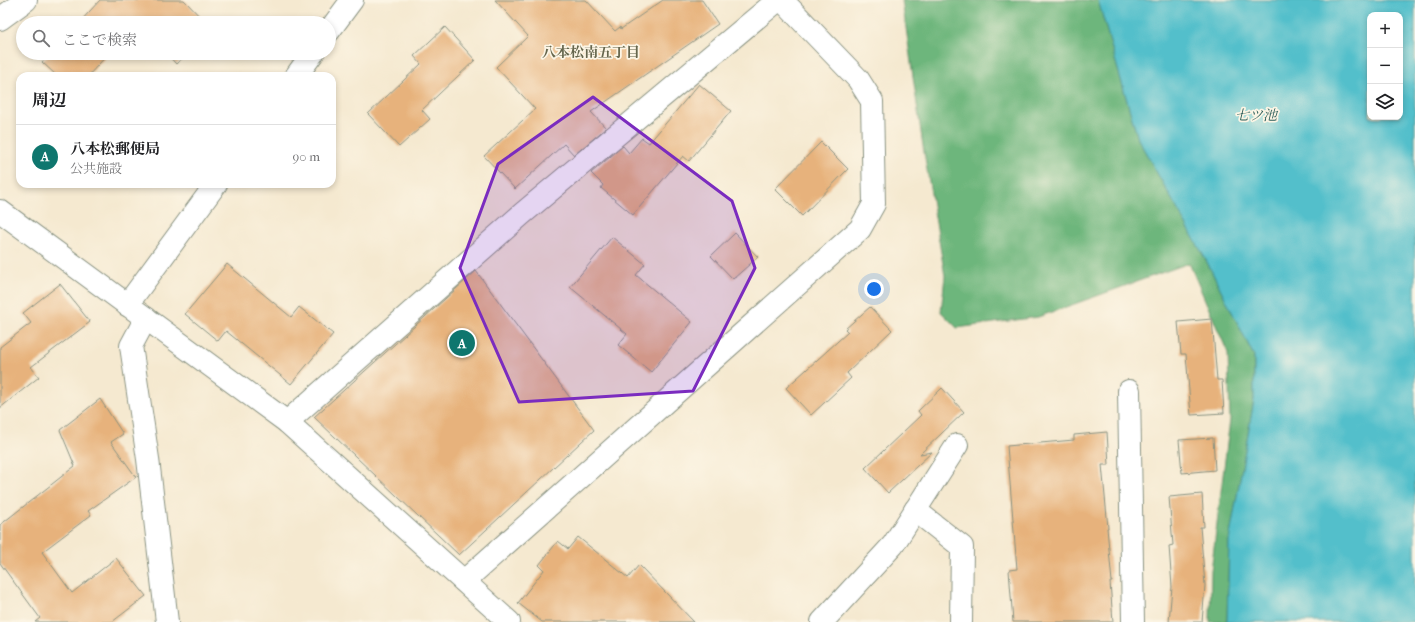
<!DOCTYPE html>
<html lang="ja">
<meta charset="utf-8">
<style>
body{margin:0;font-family:"IM FELL French Canon","Noto Serif JP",serif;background:#f2f2f2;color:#202124}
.controls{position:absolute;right:12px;top:12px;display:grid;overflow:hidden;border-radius:8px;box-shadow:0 2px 6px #0003}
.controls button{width:36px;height:36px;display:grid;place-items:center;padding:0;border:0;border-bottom:1px solid #e0e0e0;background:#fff;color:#202124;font:20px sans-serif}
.you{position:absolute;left:874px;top:289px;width:14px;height:14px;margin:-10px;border:3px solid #fff;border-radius:50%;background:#1a73e8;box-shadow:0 0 0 6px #1a73e833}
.badge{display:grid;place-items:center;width:26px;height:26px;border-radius:50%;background:#0f766e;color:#fff;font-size:13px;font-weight:700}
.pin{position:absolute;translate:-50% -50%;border:2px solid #fff;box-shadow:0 1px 4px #0006}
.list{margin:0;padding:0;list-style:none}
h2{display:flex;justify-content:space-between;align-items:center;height:52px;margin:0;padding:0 16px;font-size:17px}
h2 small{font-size:13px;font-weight:400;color:#757577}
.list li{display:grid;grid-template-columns:26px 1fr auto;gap:12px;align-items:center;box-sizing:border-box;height:64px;padding:0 16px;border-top:1px solid #e0e0e0}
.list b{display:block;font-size:15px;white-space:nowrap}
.list p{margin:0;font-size:13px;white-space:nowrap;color:#757577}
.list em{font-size:13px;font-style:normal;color:#757577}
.icon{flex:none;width:22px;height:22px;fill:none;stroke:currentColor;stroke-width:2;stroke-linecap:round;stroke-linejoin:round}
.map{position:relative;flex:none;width:1415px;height:622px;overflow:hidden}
.search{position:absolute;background:#fff;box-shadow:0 2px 6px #0003;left:16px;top:16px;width:320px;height:44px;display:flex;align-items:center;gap:10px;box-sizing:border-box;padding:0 14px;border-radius:22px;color:#757577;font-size:15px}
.panel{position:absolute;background:#fff;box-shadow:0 2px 6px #0003;left:16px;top:72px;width:320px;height:116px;border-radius:12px}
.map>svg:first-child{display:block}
.forest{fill:#6db67c;stroke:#467a58}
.water{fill:#52bfcb;stroke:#387e80;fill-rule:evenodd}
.building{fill:#e7b27b}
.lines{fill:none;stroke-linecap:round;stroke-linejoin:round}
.minor-casing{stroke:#8a9382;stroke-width:24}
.minor{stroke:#fff;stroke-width:22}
.marked{fill:#7b2cbf;fill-opacity:0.2;stroke:#7b2cbf;stroke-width:3;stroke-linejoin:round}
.labels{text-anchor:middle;stroke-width:3.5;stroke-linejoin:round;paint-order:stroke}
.neighbourhood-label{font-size:14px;font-weight:bold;fill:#65664d;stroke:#fcf5e5}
.water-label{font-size:14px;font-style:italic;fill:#2c5e5a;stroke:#fcf5e5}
</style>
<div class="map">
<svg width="1415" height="622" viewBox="0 0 1415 622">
<rect width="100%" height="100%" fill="#fcf5e5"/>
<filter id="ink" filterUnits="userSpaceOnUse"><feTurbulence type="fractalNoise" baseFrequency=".025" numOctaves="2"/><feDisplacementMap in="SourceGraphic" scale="8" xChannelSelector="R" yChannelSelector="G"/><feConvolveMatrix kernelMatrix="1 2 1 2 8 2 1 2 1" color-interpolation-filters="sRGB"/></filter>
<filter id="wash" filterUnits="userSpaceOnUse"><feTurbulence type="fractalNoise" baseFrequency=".012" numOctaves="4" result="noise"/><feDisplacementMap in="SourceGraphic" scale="16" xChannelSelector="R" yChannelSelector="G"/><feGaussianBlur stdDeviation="0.9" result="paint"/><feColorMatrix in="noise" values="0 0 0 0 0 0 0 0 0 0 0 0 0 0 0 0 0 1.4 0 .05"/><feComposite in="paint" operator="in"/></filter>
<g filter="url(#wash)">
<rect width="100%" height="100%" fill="#f5e9d0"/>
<path class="forest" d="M 902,0 L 1098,0 L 1138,139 L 1206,260 L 1254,356 L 1254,400 L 1229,541 L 1227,622 L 1210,622 L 1211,571 L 1230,420 L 1228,353 L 1189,263 L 1038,317 L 957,328 L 941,312 L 945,276 L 923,146 Z"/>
<path class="water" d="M 1098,0 L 1415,0 L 1415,622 L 1227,622 L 1229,541 L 1254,400 L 1254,356 L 1206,260 L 1138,139 ZM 1370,15 L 1400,15 L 1400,117 L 1370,117 Z"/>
<g id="blocks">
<g class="building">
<path d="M 100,0 L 184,0 L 206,23 L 79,23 Z"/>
<path d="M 495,0 L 586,0 L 615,31 L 620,27 L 621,29 L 663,0 L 702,0 L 718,24 L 591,112 L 606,128 L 574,155 L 564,144 L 515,189 L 484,156 L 535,109 L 496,67 L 528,36 Z"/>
<path d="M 445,27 L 475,60 L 422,110 L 430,119 L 399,147 L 368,114 L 421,64 L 414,56 Z"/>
<path d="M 51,53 L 109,53 L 88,76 L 57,76 L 42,62 Z"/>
<path d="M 166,53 L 188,53 L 176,64 Z"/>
<path d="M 699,84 L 731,111 L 689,161 L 683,156 L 633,215 L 601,188 L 603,185 L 591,173 L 623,146 L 629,153 L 642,138 L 649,143 Z"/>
<path d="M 821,142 L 848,169 L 802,216 L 775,189 Z"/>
<path d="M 735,233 L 758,257 L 733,279 L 711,256 Z"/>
<path d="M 612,237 L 645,264 L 636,275 L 692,322 L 651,372 L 618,345 L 627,334 L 570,287 Z"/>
<path d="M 227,264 L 291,317 L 299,307 L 333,334 L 291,384 L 226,331 L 218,341 L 185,314 Z"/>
<path d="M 476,271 L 594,430 L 459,555 L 314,417 Z"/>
<path d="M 60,284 L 90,322 L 31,367 L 39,377 L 0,408 L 0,347 L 31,323 L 23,313 Z"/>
<path d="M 870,307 L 892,330 L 847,373 L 851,378 L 811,415 L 786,388 L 848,332 L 845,329 Z"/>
<path d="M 1212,319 L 1217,380 L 1222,380 L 1224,413 L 1191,415 L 1186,354 L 1181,354 L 1178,322 Z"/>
<path d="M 942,388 L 964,412 L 920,454 L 932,452 L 888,493 L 865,468 L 921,415 L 918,411 Z"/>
<path d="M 100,399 L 123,434 L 111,442 L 136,477 L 88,511 L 91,515 L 42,552 L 72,593 L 116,558 L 146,596 L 112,622 L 35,622 L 40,618 L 0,563 L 0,525 L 75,466 L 60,430 Z"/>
<path d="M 1107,432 L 1109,465 L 1102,465 L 1108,528 L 1107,528 L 1112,582 L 1110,582 L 1113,622 L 1013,622 L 1009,570 L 1017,569 L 1007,446 L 1074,440 L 1074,435 Z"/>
<path d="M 1213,438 L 1215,470 L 1182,473 L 1179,440 Z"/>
<path d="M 1202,494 L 1204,527 L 1200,527 L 1205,585 L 1202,622 L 1169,622 L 1172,587 L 1169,546 L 1173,545 L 1169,497 Z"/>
<path d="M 578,537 L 628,578 L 639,565 L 694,622 L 542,622 L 518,603 L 544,570 L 539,565 L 558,541 L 568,549 Z"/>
</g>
</g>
</g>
<g filter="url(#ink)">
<use href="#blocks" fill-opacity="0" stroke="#8a9382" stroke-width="1"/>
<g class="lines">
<defs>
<g id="minor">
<path d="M 0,19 L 26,0"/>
<path d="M 329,31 L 352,0"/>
<path d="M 296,76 L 313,53"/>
<path d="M 0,211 L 287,422 L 509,622"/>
<path d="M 127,305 L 216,184"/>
<path d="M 146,318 L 131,346 L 148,459 L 167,622"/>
<path d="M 1129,391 L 1133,622"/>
<path d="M 287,422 L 522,214 L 778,0"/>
<path d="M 915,510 L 962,547 L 961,622"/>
<path d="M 464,581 L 860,229 L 874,204 L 872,101 L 858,79 L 782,0"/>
<path d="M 822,622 L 893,545 L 957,445"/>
</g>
</defs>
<use href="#minor" class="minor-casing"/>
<use href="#minor" class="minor"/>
</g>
</g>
<path class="marked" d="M 593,97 L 732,201 L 755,268 L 693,391 L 519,402 L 460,268 L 498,164 Z"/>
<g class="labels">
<g class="neighbourhood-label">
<text x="591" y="57">八本松南五丁目</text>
</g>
<g class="water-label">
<text x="1256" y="120">七ツ池</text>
</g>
</g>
</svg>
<div class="controls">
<button>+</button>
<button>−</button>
<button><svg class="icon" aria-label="layers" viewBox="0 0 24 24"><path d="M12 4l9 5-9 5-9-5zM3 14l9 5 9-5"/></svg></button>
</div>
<div class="you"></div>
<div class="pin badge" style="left:462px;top:343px">A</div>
<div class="search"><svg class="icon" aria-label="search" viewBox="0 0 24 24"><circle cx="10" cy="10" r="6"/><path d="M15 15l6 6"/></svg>ここで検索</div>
<section class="panel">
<h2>周辺<small></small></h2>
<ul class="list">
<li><span class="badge">A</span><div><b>八本松郵便局</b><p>公共施設</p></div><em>90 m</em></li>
</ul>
</section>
</div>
